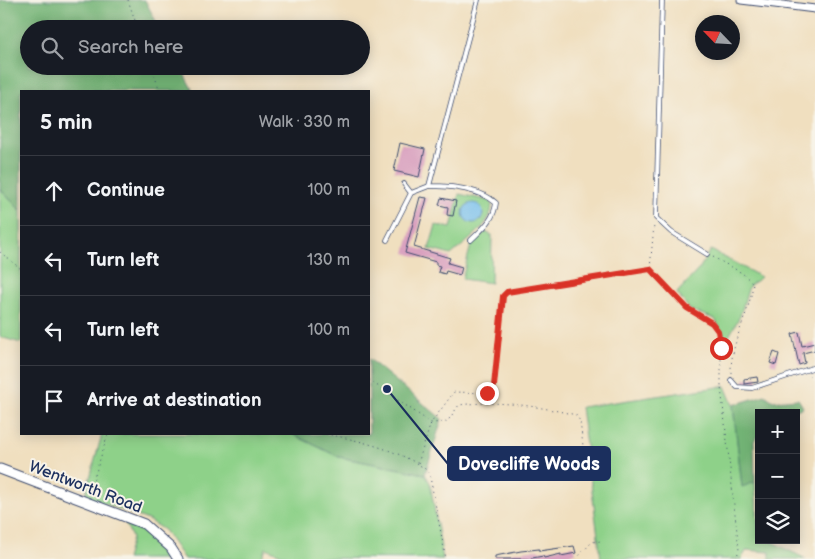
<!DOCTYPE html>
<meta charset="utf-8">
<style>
body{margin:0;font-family:"Balsamiq Sans",sans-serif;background:#20242c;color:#f1f3f6}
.controls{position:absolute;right:15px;bottom:15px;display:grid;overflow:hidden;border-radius:0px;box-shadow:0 2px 12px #0003}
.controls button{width:45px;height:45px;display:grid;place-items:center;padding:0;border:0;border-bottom:1px solid #363941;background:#171b24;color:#f1f3f6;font:25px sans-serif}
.compass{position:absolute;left:695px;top:15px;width:45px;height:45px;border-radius:50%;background:#171b24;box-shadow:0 2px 12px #0003;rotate:295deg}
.stop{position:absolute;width:15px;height:15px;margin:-11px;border:4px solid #d93025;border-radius:50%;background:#fff}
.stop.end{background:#d93025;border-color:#fff;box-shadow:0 1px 5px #0008}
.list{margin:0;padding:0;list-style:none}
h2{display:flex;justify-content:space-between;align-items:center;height:65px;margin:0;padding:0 20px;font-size:21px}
h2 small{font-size:16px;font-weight:400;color:#9ea1a6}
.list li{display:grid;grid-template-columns:32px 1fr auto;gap:15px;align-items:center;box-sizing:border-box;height:70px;padding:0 20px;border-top:1px solid #363941}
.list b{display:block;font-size:19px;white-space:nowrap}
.list em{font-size:16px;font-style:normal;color:#9ea1a6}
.icon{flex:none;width:28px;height:28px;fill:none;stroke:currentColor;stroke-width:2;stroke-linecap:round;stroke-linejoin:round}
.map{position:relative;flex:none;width:815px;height:559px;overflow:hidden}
.search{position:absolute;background:#171b24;box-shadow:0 2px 12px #0003;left:20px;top:20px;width:350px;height:55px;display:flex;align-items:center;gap:12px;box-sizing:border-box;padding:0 18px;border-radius:28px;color:#9ea1a6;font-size:19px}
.panel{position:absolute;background:#171b24;box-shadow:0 2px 12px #0003;left:20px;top:90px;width:350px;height:345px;border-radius:0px}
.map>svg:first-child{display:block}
.green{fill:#8ed189;stroke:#548074}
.forest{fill:#72b375;stroke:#46716a}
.water{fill:#73beed;stroke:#4776a6}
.building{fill:#d9a1bf}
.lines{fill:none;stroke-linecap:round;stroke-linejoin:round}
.service-casing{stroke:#3b496d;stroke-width:5.5}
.minor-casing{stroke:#3b496d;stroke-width:9}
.tertiary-casing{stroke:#3b496d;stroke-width:11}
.path{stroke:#3b496d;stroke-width:1;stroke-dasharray:1 4;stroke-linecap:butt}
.service{stroke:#fff;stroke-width:4}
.minor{stroke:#fff;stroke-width:7}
.tertiary{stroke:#fff;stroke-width:9}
.route{stroke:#d93025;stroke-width:6}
.labels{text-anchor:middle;stroke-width:4;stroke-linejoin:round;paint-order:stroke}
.street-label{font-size:16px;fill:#1b2f5e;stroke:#f7f3e8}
.leader{fill:none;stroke:#1b2f5e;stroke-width:2}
.callout-dot{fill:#1b2f5e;stroke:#f7f3e8;stroke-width:2}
.callout{fill:#1b2f5e;stroke:#1b2f5e;stroke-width:2}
.callout-label{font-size:18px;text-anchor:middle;font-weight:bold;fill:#fff}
</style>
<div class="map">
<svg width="815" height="559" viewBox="0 0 815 559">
<rect width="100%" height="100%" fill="#f7f3e8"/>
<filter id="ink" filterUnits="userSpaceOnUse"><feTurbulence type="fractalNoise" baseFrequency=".02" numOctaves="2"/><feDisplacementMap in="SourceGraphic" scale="10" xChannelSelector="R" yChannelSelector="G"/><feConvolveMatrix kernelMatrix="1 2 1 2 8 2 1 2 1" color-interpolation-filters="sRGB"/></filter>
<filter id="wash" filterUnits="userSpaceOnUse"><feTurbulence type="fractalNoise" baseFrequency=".0096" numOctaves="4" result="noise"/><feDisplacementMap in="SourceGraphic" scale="20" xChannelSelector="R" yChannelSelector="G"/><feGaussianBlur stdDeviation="1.12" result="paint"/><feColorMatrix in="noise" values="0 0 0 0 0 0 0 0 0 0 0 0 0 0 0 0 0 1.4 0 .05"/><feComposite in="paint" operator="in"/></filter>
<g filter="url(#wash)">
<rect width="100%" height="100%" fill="#f0dfbf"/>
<g class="green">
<path d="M 0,189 L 21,211 L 21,343 L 0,337 Z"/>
<path d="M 459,194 L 491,201 C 497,222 465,242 451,255 L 429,249 L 436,225 L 451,228 Z"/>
<path d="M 485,232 L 492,235 L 491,283 L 462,279 L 471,245 Z"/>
<path d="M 711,250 L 761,277 L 749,286 L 740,316 L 727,340 L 715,319 L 690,310 L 677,293 L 699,269 Z"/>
<path d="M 725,386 L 733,405 L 742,486 L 755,482 L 759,540 L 768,540 L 806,559 L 770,559 L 770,552 L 747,550 L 741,559 L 601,559 L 581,407 Z"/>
<path d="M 102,434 L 292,434 L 339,457 L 425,474 L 430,483 L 443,559 L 291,558 L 266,548 L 261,559 L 184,559 L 164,530 L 148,520 L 85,496 Z"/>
<path d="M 125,522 L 149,534 L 170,559 L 126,559 L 132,538 Z"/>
</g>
<g class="forest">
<path d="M 0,0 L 145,0 L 160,29 L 29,29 L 29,66 L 180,66 L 193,91 L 21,91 L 21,211 L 0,189 Z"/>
<path d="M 369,359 L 442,419 L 425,474 L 339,457 L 292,434 L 369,434 Z"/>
<path d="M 765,395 L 773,401 L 798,399 L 803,407 L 790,413 L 759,413 L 759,433 L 754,441 L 755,482 L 742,487 L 733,405 Z"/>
</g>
<circle class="water" cx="473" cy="213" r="10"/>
<g id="blocks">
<g class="building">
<path d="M 400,143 L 425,149 L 419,177 L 394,171 Z"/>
<path d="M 420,197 L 427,198 L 414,247 L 450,258 L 448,263 L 462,267 L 460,275 L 446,271 L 445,274 L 438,272 L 440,266 L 436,265 L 436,262 L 405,253 Z"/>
<path d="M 441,198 L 456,201 L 453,216 L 447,215 L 448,207 L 439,205 Z"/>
<path d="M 799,332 L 802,346 L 815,343 L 815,350 L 803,353 L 805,363 L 799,365 L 792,334 Z"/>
<path d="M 774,352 L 779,354 L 776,365 L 770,363 Z"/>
<path d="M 757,377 L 758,382 L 744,384 L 744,379 Z"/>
<path d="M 574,546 L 576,553 L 561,556 L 561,554 L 544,558 L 543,556 L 527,559 L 495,559 L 495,556 L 521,551 L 539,549 L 539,551 Z"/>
</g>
</g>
</g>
<g filter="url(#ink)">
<use href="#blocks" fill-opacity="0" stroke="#3b496d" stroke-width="1"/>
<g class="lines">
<defs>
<g id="service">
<path d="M 662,0 L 656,218 L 671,232 L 707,254"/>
<path d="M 404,184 L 411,193"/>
<path d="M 387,240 L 411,193 L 429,186"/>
<path d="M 471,240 C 483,228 494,220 496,203 C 481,189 450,186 429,186 L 478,0"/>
<path d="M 731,380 L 737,387 L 752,388 L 815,367"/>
</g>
<path id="minor" d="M 741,0 L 815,9"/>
<path id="tertiary" d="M 0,469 L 144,524 L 171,548 L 178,559"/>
</defs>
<use href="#service" class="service-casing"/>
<use href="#minor" class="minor-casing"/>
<use href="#tertiary" class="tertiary-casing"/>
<g class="path">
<path d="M 128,0 L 138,29"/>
<path d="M 151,66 L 160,91"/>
<path d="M 0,252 L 21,269"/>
<path d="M 713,257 L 742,273 L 753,283 C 750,315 730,341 731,374"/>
<path d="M 651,270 L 687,308 L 712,323 L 718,331 L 721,348 L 721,387 L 739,550 L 736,559"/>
<path d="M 809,376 L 815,379"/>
<path d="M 369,380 L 431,423 L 447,422 L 459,405 C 499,400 538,406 576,415 L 580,421 L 585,462 L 590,463"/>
<path d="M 326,434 C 358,440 404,451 429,472 L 446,559"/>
<path d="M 418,463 L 431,423 L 454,392 L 487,393 L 493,386 L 503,296 L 507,292 L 650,269 L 654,225"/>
<path d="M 89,494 L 108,434"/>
<path d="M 576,559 L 592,542 L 601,541"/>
</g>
<use href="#service" class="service"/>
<use href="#minor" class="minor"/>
<use href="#tertiary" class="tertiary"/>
</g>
</g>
<g class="lines" filter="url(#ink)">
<path class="route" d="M 487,393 L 494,386 L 503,296 L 507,292 L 650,269 L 687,308 L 712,323 L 718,331 L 721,348"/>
</g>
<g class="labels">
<g class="street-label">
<text transform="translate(86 486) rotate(21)" y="6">Wentworth Road</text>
</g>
</g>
<path class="leader" d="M387 389L448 464"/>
<circle class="callout-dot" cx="387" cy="389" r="5"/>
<rect class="callout" x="448" y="447" width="162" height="33" rx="5"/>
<g class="callout-label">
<text x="529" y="470">Dovecliffe Woods</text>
</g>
</svg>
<div class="controls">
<button>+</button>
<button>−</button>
<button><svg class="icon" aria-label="layers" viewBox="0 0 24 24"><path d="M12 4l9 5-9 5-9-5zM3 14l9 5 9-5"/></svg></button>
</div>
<svg class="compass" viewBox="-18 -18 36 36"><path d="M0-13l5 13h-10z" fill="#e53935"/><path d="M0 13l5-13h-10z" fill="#9ea1a6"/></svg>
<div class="stop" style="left:721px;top:348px"></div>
<div class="stop end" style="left:487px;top:393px"></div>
<div class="search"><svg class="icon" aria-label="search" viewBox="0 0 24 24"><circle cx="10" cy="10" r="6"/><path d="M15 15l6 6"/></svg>Search here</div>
<section class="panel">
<h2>5 min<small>Walk · 330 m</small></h2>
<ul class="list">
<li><svg class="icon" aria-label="ahead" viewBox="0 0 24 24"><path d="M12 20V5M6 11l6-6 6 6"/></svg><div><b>Continue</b></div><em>100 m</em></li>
<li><svg class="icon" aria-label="left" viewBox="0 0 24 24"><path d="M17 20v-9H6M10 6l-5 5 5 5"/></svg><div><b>Turn left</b></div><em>130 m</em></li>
<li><svg class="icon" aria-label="left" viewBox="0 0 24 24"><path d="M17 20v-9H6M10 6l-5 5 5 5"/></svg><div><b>Turn left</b></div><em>100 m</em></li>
<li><svg class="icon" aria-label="arrive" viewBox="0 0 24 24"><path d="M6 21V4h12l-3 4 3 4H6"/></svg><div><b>Arrive at destination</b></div></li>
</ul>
</section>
</div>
